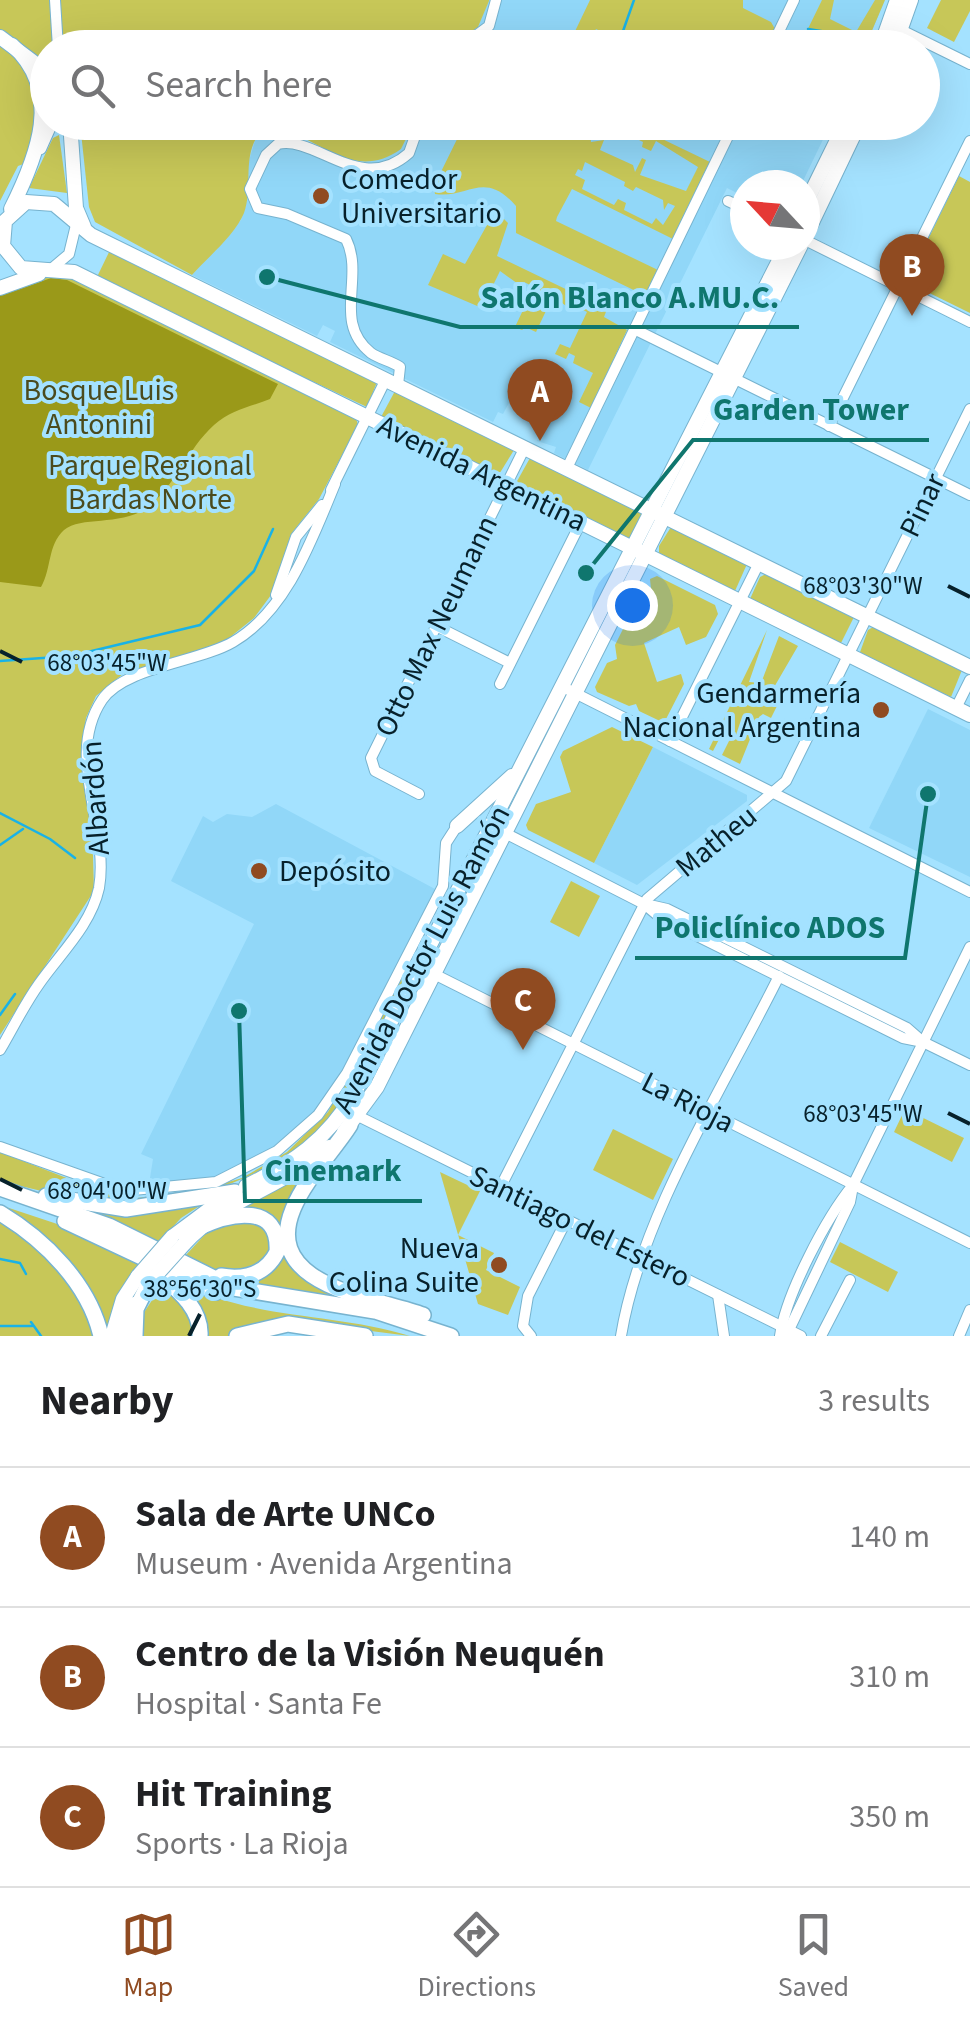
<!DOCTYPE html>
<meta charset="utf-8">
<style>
body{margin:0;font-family:"Source Sans 3",sans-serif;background:#f6f6f6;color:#202124}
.compass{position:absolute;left:730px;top:170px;width:90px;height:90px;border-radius:50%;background:#fff;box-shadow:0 10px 40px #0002;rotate:296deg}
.you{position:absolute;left:632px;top:605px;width:35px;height:35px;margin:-25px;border:8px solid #fff;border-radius:50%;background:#1a73e8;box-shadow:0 0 0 15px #1a73e833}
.badge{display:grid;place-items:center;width:65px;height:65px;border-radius:50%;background:#904b21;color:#fff;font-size:32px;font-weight:700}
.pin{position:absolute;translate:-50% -82px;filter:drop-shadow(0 2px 5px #0008)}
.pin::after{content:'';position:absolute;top:52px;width:35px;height:30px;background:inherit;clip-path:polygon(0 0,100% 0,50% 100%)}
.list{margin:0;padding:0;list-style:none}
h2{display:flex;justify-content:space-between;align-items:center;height:130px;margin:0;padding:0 40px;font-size:42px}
h2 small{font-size:32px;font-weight:400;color:#757577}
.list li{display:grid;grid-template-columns:65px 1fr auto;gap:30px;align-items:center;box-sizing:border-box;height:140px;padding:0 40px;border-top:2px solid #e0e0e0}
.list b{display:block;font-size:38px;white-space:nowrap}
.list p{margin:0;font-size:32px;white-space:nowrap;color:#757577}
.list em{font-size:32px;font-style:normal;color:#757577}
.icon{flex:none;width:55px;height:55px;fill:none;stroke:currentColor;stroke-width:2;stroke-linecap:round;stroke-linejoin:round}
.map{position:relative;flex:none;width:970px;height:1336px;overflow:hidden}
.search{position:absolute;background:#fff;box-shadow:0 10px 40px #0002;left:30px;right:30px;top:30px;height:110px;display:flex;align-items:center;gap:25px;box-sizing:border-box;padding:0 35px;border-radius:55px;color:#757577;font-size:38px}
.sheet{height:550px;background:#fff}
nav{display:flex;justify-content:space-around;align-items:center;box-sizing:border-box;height:140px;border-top:2px solid #e0e0e0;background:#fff;font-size:28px;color:#757577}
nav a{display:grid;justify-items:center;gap:5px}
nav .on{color:#904b21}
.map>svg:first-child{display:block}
.built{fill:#91d7f8}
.green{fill:#c7c758;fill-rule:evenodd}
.forest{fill:#9a9919}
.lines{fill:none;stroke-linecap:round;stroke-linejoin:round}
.stream{stroke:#19b2e7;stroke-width:2.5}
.minor-casing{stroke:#77b3cf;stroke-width:12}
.major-casing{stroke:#77b3cf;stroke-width:16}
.highway-casing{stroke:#77b3cf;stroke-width:18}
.minor{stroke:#fff;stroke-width:10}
.major{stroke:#fff;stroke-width:14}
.highway{stroke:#fff;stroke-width:15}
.major-bridge-casing{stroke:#77b3cf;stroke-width:16;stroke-linecap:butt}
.major-bridge{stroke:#fff;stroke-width:14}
.ticks{fill:none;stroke:#07212b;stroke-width:4}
.poi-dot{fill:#904b21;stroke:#a4e2ff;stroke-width:4}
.labels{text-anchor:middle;stroke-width:8;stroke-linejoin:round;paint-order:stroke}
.poi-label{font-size:30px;fill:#07212b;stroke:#a4e2ff;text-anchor:start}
.park-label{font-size:30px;fill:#4b4b1d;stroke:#a4e2ff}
.street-label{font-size:30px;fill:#07212b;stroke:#a4e2ff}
.ticks-label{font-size:25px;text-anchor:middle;fill:#07212b;stroke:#a4e2ff;stroke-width:8;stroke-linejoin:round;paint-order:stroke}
.leader{fill:none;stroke:#0f766e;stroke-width:4}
.callout-dot{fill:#0f766e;stroke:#a4e2ff;stroke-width:4}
.callout-label{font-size:32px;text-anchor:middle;font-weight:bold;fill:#0f766e;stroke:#a4e2ff;stroke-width:8;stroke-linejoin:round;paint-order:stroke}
</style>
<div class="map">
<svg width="970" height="1336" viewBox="0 0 970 1336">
<rect width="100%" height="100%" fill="#a4e2ff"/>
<g class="built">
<path d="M 489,0 L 885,0 L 865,47 L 449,48 L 478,27 Z"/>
<path d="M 414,123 L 831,123 L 801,185 L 745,185 L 745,197 L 727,188 L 588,470 L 554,453 L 556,447 L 537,441 L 555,405 L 518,386 L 503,414 L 498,412 L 493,422 L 330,342 L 335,331 L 323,325 L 317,336 L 192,275 L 241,220 L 246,205 L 246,171 L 256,137 L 263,129 L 280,129 L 332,155 L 364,160 L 401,149 Z"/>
<path d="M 928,709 L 970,730 L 970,877 L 869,828 Z"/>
<path d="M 653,747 L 747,795 L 747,801 L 637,885 L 594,863 Z"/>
<path d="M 276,804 L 435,889 L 344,1070 L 312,1114 L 263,1155 L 216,1177 L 153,1184 L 150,1178 L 153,1159 L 141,1154 L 254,924 L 171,881 L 203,816 L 213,822 L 227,814 L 252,817 Z"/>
</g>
<g class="green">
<path d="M 0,0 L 489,0 L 489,1 L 478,27 L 449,47 L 48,48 L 47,73 L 0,37 Z"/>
<path d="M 590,0 L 743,0 L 743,8 L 771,22 L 775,29 L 766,47 L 705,47 L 686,39 L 682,47 L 613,47 L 617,39 L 596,29 L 589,44 L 567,48 Z"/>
<path d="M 822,0 L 834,0 L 830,19 L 856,32 L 875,0 L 885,0 L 865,47 L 810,47 L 801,43 Z"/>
<path d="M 941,0 L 970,0 L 970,11 L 954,42 L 927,28 Z"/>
<path d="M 0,44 C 48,85 39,107 26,163 L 18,166 L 0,201 Z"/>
<path d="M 80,123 L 414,123 L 401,149 C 346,188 311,123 263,129 C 240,153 254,186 244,213 C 235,235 208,257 192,275 L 95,222 L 89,207 Z"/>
<path d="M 465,123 L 598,123 L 590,133 L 591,142 L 604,140 L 600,150 L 633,165 L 635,172 L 642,158 L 646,160 L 640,175 L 686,191 L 698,167 L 656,141 L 651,151 L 642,147 L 643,142 L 611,126 L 607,135 L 603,123 L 629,123 L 710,162 L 673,239 L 572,189 L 557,217 L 556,221 L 658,270 L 646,296 L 516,233 L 516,206 C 484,169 468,199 435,194 L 434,186 ZM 585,162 L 625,182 L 624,186 L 633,191 L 636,187 L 663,200 L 664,210 L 668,203 L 675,206 L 663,225 L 656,218 L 652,224 L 624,210 L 626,203 L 618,199 L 614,205 L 582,189 L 585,180 L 575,175 L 578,169 L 582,171 Z"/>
<path d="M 59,135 L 67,193 L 29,188 L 53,138 Z"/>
<path d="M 959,176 L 970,182 L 970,313 L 907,282 Z"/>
<path d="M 499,214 L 508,223 L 497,256 L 607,309 L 604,317 L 627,330 L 591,408 L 579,402 L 593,373 L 573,363 L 575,356 L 569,353 L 566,359 L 555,354 L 560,344 L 570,348 L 587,312 L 577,307 L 574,312 L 553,296 L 536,332 L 525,327 L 522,330 L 515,327 L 534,287 L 524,282 L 521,286 L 500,271 L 482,308 L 428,285 L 443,254 L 465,264 L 491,218 Z"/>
<path d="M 111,248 L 377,382 L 367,407 L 96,279 Z"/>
<path d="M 57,274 L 67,275 L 356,418 L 358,425 L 319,499 L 291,534 L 274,591 L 254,618 L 224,642 L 123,674 L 96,696 L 86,718 L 81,755 L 92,820 L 94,891 L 0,1035 L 0,293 Z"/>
<path d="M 395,391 L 514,450 L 498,476 L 381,417 Z"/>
<path d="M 530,458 L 644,513 L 632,540 L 516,483 Z"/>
<path d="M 671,527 L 747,564 L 735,591 L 659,555 L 659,546 Z"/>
<path d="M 768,573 L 854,617 L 840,645 L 750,599 L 760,577 Z"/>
<path d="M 657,576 L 715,605 L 718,614 L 706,637 L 686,645 L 679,627 L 644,643 L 657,682 L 681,674 L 684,684 L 666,719 L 660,721 L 639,711 L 636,704 L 629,706 L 597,692 L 595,687 L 607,663 L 617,659 L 615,645 L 626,623 L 637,618 L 635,605 L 641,594 L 651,589 L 650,579 Z"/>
<path d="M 875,626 L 962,670 L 951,697 L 859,655 L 868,630 Z"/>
<path d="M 767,630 L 749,682 L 761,683 L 779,636 L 798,646 L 773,689 L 773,694 L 781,698 L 771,718 L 763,714 L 759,717 L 740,764 L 722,755 L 735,729 L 727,724 L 713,751 L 709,749 Z"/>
<path d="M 612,727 L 653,747 L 594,863 L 528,830 L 526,825 L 536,804 L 571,792 L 560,757 L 563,751 Z"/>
<path d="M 571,881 L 600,896 L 579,937 L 550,922 Z"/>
<path d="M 406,968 L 411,970 C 385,1020 363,1080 327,1123 C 290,1166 191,1206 135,1205 C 89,1205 44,1191 0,1181 L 0,1152 L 123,1200 L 208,1188 L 242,1178 L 287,1152 L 328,1112 Z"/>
<path d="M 905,1109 L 964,1138 L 952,1162 L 894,1132 Z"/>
<path d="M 613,1129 L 673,1159 L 653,1200 L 593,1170 Z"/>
<path d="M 308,1170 L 299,1190 L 291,1261 L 382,1303 L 264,1289 L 239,1280 L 254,1277 L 281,1240 L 234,1209 Z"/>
<path d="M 440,1172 L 480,1191 L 458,1235 L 494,1253 L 486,1270 L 520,1287 L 508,1315 L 478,1304 Z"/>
<path d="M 212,1198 L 181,1218 L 158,1243 L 54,1201 L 101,1210 Z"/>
<path d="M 0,1205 C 48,1221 98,1235 139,1265 L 107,1336 L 87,1293 L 0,1211 Z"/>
<path d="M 0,1218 L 15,1225 L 81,1291 L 99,1336 L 0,1336 Z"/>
<path d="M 232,1218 L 265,1225 L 273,1247 L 260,1268 L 222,1273 L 186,1255 L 209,1230 Z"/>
<path d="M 840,1242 L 898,1272 L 888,1292 L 830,1262 Z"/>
<path d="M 169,1276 C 242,1321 330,1311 410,1336 L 300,1322 L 231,1336 L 203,1336 Z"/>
<path d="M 164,1282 L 185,1301 L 197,1336 L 138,1336 L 137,1323 Z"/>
</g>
<path class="forest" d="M 51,278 L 67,280 L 278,384 L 270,399 C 250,407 231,410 214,425 C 187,449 175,488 145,509 C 119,526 81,516 64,530 C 47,546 52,568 41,587 L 0,582 L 0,296 Z"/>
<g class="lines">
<g class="stream">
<path d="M 808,29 L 827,32 L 841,48"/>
<path d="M 617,48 L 634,0"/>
<path d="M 0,661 L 71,656 L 200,625 L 254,571 L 273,529"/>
<path d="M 0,813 L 50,839 L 75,858"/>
<path d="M 0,845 L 23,829"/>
<path d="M 0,1015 L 15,994"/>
<path d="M 0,1259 L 20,1263 L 26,1274"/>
<path d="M 31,1322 L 41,1336"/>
<path d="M 0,1326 L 32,1326"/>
</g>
<defs>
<g id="minor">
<path d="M 55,0 L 58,48"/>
<path d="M 901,30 L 970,64"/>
<path d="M 459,48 L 489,26 L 496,0"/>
<path d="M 771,48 L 794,0"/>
<path d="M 41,149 L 53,122"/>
<path d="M 728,201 L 745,209"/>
<path d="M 805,240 L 970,322"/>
<path d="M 50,270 L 69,254 L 76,225"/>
<path d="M 634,329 L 970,495"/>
<path d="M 398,385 L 400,367 C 391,361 380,359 371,353 C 332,322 365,277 346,239 L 287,214 L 258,208 L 250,189 L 266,155 L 278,144 C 316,135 361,196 409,153 L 420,122"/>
<path d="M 829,426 L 970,141"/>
<path d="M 567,468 L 735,122"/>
<path d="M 331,490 L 386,379"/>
<path d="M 276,595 L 296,537 L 322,505"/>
<path d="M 436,626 L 510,663"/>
<path d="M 500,684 L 581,522"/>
<path d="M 563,687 L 970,892"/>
<path d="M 956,708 L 970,680"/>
<path d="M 670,741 L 759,563"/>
<path d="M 419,794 L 375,771 L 371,758 L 525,447"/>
<path d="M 501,831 L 644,904 L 661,918 L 903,1038 L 923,1042"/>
<path d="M 645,904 L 667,909 L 907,1028 L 923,1042 L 970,1065"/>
<path d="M 430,972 L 970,1243"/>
<path d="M 0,1050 C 13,1028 24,1005 39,984 C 60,954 91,925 99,888 C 110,827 64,757 102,700 C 124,667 199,662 233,642 C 287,611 312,539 335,484"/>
<path d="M 358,1116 L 801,1336"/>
<path d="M 0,1147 L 113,1187 L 133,1190 L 216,1182 L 277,1151 L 318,1115 L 347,1073 L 443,886 L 446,843 L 457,826"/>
<path d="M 501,1186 L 647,899 L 786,781 L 970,409"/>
<path d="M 718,1295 L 724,1336"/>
<path d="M 787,1334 L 850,1202 L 853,1186"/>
<path d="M 531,1336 L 523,1326 L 528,1296 L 567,1219"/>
<path d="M 621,1336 C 641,1215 724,1087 779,976"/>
<path d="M 780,1336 C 786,1294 826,1218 853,1185 L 970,947"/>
<path d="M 821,1336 L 850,1280"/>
<path d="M 959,1336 L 970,1310"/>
</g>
<g id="major">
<path d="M 0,37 L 48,73"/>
<path d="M 880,48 L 897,0"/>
<path d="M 894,48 L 911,0"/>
<path d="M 70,122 L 76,208 L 84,227"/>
<path d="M 805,205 L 846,122"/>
<path d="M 11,209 C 37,157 64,91 12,45"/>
<path d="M 805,237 L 860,122"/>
<path d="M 0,288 L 39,274"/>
<path d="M 970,667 L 91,235 L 54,204 L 26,202 L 5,221 L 3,246 L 21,268 L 74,272 L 970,715"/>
<path d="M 457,826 L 512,776"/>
<path d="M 344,1132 L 377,1087 L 801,245"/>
<path d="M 246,1186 C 293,1163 327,1140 354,1094 L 787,245"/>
<path d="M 172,1237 L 227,1196"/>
<path d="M 184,1244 C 225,1199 283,1187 329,1147"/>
<path d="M 112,1336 L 123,1299 L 138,1276"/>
<path d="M 124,1336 L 134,1304"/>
</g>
<g id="highway">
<path d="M 350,1125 C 333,1152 305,1179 293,1209 C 261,1287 375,1297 423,1315"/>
<path d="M 0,1188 L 109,1226 L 234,1288 L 375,1311 L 451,1336"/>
<path d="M 46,1196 L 126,1209 L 235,1192"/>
<path d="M 0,1213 C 45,1240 89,1284 101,1336"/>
<path d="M 65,1221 L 216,1292"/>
<path d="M 200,1227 C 230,1213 280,1202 277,1252 C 266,1274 245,1280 221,1276"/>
<path d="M 154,1269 C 174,1287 202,1307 200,1336"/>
<path d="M 135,1336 L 136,1309 L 149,1283"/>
<path d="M 237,1336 L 288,1324 L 365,1336"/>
</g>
</defs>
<use href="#minor" class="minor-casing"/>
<use href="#major" class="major-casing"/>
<use href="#highway" class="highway-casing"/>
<use href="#minor" class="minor"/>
<use href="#major" class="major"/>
<use href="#highway" class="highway"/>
<defs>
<g id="major-bridge">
<path d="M 138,1276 L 172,1237"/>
<path d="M 149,1283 L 184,1244"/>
</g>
</defs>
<use href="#major-bridge" class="major-bridge-casing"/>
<use href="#major-bridge" class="major-bridge"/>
</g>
<path class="ticks" d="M 948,586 L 970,597M 0,651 L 22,662M 948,1113 L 970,1124M 0,1179 L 22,1190M 189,1336 L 200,1314"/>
<g class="poi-dot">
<circle cx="321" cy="196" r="10"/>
<circle cx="881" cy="710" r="10"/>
<circle cx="259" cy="871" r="10"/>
<circle cx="499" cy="1265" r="10"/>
</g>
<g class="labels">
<g class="poi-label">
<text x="341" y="189">Comedor<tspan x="341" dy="34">Universitario</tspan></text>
<text x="861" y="703" text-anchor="end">Gendarmería<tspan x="861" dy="34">Nacional Argentina</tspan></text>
<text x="279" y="881">Depósito</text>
<text x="479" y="1258" text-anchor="end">Nueva<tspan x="479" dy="34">Colina Suite</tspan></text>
</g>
<g class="park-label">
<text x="99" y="400">Bosque Luis<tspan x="99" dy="34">Antonini</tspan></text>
<text x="150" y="475">Parque Regional<tspan x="150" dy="34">Bardas Norte</tspan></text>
</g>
<g class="street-label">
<text transform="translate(482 473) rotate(26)" y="10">Avenida Argentina</text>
<text transform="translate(922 505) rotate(-64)" y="10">Pinar</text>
<text transform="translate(436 626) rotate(-64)" y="10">Otto Max Neumann</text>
<text transform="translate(95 798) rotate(-94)" y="10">Albardón</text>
<text transform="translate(716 841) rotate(-39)" y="10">Matheu</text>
<text transform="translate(421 959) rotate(-62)" y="10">Avenida Doctor Luis Ramón</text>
<text transform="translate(688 1102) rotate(27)" y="10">La Rioja</text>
<text transform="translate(580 1226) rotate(26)" y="10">Santiago del Estero</text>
</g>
</g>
<g class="ticks-label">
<text x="863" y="594">68°03'30"W</text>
<text x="107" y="671">68°03'45"W</text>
<text x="863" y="1122">68°03'45"W</text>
<text x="107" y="1199">68°04'00"W</text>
<text x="200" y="1297">38°56'30"S</text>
</g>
<path class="leader" d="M267 277L460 327H799M586 573L693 440H929M928 794L905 958H635M239 1011L245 1201H422"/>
<g class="callout-dot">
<circle cx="267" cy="277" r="10"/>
<circle cx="586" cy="573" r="10"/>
<circle cx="928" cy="794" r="10"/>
<circle cx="239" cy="1011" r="10"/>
</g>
<g class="callout-label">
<text x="630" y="308">Salón Blanco A.MU.C.</text>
<text x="811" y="420">Garden Tower</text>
<text x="770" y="938">Policlínico ADOS</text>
<text x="333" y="1181">Cinemark</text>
</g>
</svg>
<svg class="compass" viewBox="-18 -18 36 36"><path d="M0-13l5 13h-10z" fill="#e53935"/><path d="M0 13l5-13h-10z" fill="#757577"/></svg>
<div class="you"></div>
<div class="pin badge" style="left:540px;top:441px">A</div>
<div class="pin badge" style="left:912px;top:316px">B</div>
<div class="pin badge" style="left:523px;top:1050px">C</div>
<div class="search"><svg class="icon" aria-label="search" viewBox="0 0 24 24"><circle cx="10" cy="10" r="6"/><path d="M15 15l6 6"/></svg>Search here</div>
</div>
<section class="sheet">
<h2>Nearby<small>3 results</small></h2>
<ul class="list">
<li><span class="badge">A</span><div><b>Sala de Arte UNCo</b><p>Museum · Avenida Argentina</p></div><em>140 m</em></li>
<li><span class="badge">B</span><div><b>Centro de la Visión Neuquén</b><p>Hospital · Santa Fe</p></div><em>310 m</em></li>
<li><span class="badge">C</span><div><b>Hit Training</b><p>Sports · La Rioja</p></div><em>350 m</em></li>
</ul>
</section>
<nav>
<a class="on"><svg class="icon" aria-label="map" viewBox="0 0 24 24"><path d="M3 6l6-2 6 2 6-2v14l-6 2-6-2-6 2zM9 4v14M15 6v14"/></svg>Map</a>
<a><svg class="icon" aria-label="directions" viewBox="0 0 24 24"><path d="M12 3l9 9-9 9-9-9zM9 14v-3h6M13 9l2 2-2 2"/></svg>Directions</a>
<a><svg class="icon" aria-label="saved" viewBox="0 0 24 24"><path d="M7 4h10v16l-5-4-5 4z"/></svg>Saved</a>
</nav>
